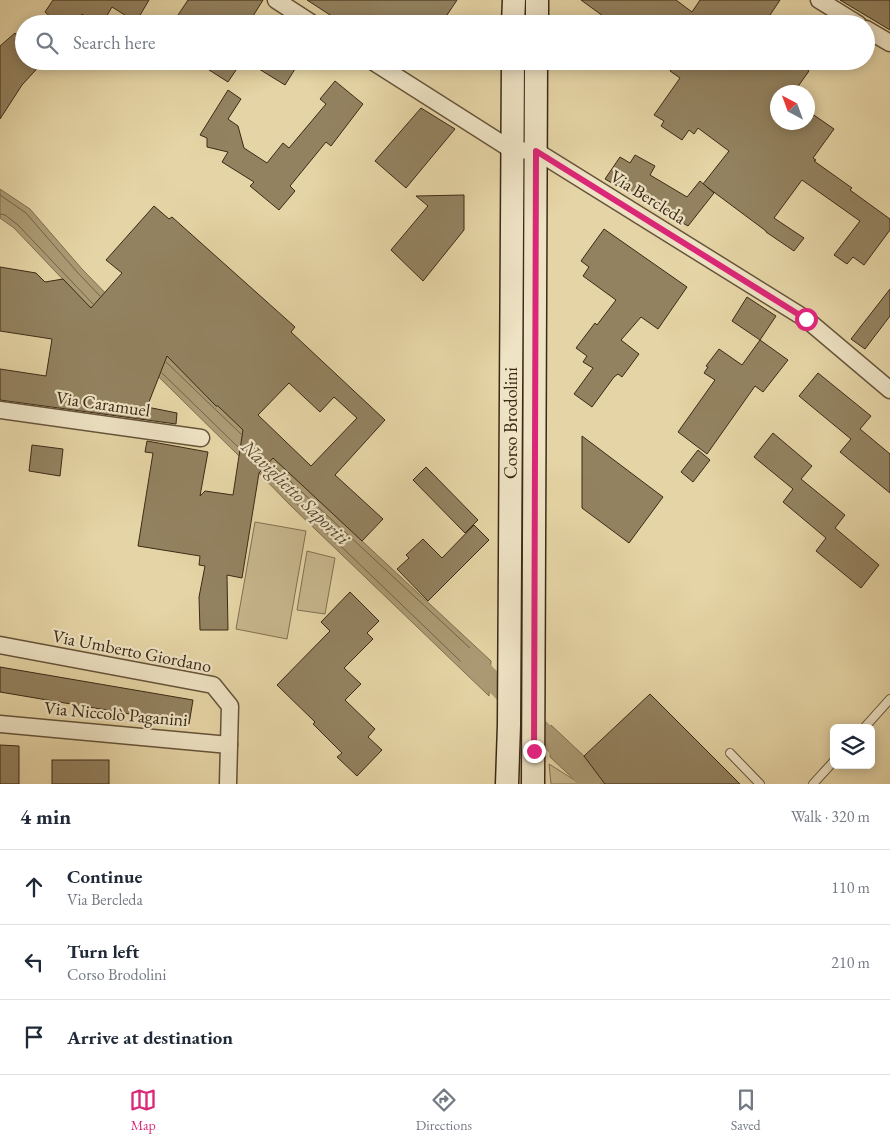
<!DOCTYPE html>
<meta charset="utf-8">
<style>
body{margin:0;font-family:"EB Garamond",serif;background:#f6f6f7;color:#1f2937}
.controls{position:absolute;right:15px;bottom:15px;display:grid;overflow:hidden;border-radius:8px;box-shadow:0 2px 12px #0003}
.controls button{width:45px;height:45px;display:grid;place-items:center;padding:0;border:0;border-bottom:1px solid #e0e1e3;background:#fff;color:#1f2937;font:25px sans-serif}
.compass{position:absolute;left:770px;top:85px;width:45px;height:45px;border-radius:50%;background:#fff;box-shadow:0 2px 12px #0003;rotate:319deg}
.stop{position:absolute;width:15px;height:15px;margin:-11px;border:4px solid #db2777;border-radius:50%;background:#fff}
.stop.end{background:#db2777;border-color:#fff;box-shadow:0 1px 5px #0008}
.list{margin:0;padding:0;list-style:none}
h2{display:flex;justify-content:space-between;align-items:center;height:65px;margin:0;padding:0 20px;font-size:21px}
h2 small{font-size:16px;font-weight:400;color:#747a83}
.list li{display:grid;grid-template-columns:32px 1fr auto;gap:15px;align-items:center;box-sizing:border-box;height:75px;padding:0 20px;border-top:1px solid #e0e1e3}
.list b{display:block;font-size:19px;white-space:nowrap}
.list p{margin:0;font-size:16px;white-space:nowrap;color:#747a83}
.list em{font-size:16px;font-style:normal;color:#747a83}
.icon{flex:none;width:28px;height:28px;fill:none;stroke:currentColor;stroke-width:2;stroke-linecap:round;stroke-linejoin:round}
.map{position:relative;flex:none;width:890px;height:784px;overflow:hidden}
.search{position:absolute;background:#fff;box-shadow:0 2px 12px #0003;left:15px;right:15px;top:15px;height:55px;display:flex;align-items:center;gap:12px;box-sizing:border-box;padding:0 18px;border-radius:28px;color:#747a83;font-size:19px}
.sheet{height:290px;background:#fff}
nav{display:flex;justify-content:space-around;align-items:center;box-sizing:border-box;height:70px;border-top:1px solid #e0e1e3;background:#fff;font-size:14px;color:#747a83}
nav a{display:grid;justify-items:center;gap:2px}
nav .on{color:#db2777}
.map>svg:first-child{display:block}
.green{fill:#c8b78d;stroke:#827052}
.water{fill:#ab9a74;stroke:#7e6d4e}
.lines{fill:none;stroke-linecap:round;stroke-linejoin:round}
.shore{stroke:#736245;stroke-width:1}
.canal{stroke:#ab9a74;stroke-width:20}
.building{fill:#938260;stroke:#3b2a16;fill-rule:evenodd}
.service-casing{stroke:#66543a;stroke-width:10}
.minor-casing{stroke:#66543a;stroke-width:19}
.secondary-casing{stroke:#3b2a16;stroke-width:25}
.service{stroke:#eee3c4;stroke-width:8}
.minor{stroke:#eee3c4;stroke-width:16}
.secondary{stroke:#eee3c4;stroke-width:22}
.route{stroke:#db2777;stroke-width:6}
.labels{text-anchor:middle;stroke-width:4.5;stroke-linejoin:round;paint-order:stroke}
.street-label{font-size:18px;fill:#3b2a16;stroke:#eee3c4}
.water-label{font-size:19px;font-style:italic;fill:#57462e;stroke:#eee3c4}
</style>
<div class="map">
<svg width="890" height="784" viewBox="0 0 890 784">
<rect width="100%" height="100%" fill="#e5d4a5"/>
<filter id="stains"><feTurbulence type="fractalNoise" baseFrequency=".004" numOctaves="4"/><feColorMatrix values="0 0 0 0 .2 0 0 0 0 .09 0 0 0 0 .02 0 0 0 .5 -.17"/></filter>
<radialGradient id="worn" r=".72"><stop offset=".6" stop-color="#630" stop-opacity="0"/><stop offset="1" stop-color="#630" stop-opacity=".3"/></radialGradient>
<g class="green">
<path d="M 255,522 L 306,531 L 287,639 L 236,629 Z"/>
<path d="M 307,551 L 335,558 L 325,614 L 297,610 Z"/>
<path d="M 549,764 L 576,781 L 579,784 L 551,784 Z"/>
</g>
<g class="water">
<path d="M 0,189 L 30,209 L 82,269 L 154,343 L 254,440 L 239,456 L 112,331 L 14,228 L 0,218 Z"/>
<path d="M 273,458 L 491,661 L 489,696 L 290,505 L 259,473 Z"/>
<path d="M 551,725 L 584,756 L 605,784 L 579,784 L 550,757 Z"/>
</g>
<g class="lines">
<g class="shore">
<path d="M 0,195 L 26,213 L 78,273 L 100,296"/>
<path d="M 0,214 L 5,215 L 18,225 L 93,304"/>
<path d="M 166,362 L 241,434"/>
<path d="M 162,373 L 239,448"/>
<path d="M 272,467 L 275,467 L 485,662 L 484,680 L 481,681 L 294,501 L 268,474 L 268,472 Z"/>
<path d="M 582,784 L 580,778 L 556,755 L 557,739 L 559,740 L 581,760 L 599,784"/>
</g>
<path class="canal" d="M 470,658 L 576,766 L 590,784"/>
</g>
<g class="building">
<path d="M 53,0 L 149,0 L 136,22 L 112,7 L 102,24 L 97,24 L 82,14 L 76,24 L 59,24 L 45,12 Z"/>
<path d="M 188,0 L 263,0 L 248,24 L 172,24 Z"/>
<path d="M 307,0 L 457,0 L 441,24 L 344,24 Z"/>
<path d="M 581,0 L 676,0 L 692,12 L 700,0 L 780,0 L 764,24 L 614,24 Z"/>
<path d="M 840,0 L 890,0 L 890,30 Z"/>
<path d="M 15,33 L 24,43 L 24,61 L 44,61 L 22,85 L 0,119 L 0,46 Z"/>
<path d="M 195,61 L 242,61 L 228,82 Z"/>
<path d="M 246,61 L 300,61 L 285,85 Z"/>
<path d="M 678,61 L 782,61 L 792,69 L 797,62 L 809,71 L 794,92 L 778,92 L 778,122 L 808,122 L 808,111 L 834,129 L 813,158 L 816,160 L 814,161 L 852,188 L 850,190 L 890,219 L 890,230 L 864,265 L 853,257 L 847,264 L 834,255 L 860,221 L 802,180 L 774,218 L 804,238 L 794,251 L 766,232 L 766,231 L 703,184 L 729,151 L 698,128 L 694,134 L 689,130 L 682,140 L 661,126 L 664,121 L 654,115 L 680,78 L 670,71 Z"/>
<path d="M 335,81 L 363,104 L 331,146 L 326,142 L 290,186 L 295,191 L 279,210 L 250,186 L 254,182 L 222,162 L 228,152 L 207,147 L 207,138 L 200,135 L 228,90 L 241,99 L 228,119 L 238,126 L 244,148 L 267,163 L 283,143 L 289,148 L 326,104 L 320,99 Z"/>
<path d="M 421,108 L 455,129 L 406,188 L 375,161 Z"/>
<path d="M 635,155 L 655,166 L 650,175 L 687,197 L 700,181 L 714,193 L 688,226 L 605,179 L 620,157 L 630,163 Z"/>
<path d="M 464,195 L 464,230 L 423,281 L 391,250 L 428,206 L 416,196 Z"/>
<path d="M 154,206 L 169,219 L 172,217 L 295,327 L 291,332 L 385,420 L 335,475 L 383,519 L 362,541 L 273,458 L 259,473 L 242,578 L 227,575 L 228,630 L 200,630 L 199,597 L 205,566 L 199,565 L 200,556 L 138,546 L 153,453 L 145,452 L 147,441 L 208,452 L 200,496 L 205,491 L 233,495 L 243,430 L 218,406 L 216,406 L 167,356 L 147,407 L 177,413 L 176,424 L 0,400 L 0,369 L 46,376 L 52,339 L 0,331 L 0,267 L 36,273 L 45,282 L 63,279 L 91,308 L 122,273 L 106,260 ZM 289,383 L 320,412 L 334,397 L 357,418 L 311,466 L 258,415 Z"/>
<path d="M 604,229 L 687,287 L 658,329 L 641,317 L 621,340 L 639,354 L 622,377 L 618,374 L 614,377 L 592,407 L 574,394 L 593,368 L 583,362 L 587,356 L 576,348 L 595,323 L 597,325 L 616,300 L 583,276 L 589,267 L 581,261 Z"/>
<path d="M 890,289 L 890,316 L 865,349 L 851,339 Z"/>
<path d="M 747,297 L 776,316 L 760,340 L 732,321 Z"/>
<path d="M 760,340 L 788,360 L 763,392 L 755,386 L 707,454 L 678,432 L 715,380 L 704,373 L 708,367 L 706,366 L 719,349 L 742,365 Z"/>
<path d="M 818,373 L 871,416 L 860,429 L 890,454 L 890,493 L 840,452 L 851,439 L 799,396 Z"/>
<path d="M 773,433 L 812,466 L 801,479 L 845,515 L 835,528 L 879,565 L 861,588 L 816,551 L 826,538 L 783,502 L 793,489 L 754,457 Z"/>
<path d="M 582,436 L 663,497 L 629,543 L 582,508 Z"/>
<path d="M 32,445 L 63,449 L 60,476 L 29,471 Z"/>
<path d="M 698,450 L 710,460 L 693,482 L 681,472 Z"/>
<path d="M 426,467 L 478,520 L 465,533 L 413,480 Z"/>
<path d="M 474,525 L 489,540 L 428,601 L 397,569 L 409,558 L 406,555 L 423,539 L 442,558 Z"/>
<path d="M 350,592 L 379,621 L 367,633 L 373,639 L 344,668 L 361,684 L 345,700 L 375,729 L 368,737 L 382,750 L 357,776 L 337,757 L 342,753 L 313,724 L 315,722 L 277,685 L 330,631 L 321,622 Z"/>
<path d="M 0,667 L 193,700 L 189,724 L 0,692 Z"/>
<path d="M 650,694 L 740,784 L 605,784 L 584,756 Z"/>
<path d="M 0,745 L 19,746 L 19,784 L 0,784 Z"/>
<rect x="52" y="760" width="57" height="24"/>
</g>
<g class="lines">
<defs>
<g id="service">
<path d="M 864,728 L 890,699"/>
<path d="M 730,753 L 760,784"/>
<path d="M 813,784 L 834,761"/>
</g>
<g id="minor">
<path d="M 276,0 L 313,24"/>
<path d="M 819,0 L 858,24"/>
<path d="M 866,29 L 890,43"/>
<path d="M 372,61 L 512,150 L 536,151 L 806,319 L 890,390"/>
<path d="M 0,410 L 201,438"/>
<path d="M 0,645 L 213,685 L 230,706 L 228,784"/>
<path d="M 0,724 L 229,745"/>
</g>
<g id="secondary">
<path d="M 513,24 L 514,0"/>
<path d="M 537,24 L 537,0"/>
<path d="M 507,784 L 509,725 L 513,61"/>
<path d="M 533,784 L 536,61"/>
</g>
</defs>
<use href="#service" class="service-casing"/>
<use href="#minor" class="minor-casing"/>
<use href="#secondary" class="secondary-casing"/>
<use href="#service" class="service"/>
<use href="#minor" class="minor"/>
<use href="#secondary" class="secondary"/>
</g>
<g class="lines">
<path class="route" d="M 534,751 L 536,151 L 806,319"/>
</g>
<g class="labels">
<g class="street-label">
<text transform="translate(648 197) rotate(32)" y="6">Via Bercleda</text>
<text transform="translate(103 404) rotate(8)" y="6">Via Caramuel</text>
<text transform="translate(511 423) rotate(-90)" y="6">Corso Brodolini</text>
<text transform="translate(132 651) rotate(11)" y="6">Via Umberto Giordano</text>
<text transform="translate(116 714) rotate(5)" y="6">Via Niccolò Paganini</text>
</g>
<g class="water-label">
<text transform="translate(296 492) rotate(44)" y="7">Naviglietto Saporiti</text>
</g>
</g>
<rect width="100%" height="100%" filter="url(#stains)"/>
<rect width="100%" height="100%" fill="url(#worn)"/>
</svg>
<div class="controls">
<button><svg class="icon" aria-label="layers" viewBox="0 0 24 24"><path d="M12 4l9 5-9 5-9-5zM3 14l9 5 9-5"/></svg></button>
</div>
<svg class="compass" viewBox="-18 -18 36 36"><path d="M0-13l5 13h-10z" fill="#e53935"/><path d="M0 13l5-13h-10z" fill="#747a83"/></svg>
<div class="stop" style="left:806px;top:319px"></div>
<div class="stop end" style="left:534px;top:751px"></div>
<div class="search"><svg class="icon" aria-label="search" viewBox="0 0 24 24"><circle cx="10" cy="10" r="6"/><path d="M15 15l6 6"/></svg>Search here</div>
</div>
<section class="sheet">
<h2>4 min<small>Walk · 320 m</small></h2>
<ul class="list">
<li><svg class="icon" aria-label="ahead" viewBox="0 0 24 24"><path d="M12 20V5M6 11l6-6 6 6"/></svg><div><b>Continue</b><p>Via Bercleda</p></div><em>110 m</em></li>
<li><svg class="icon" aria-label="left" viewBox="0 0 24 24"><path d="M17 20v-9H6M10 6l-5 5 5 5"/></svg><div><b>Turn left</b><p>Corso Brodolini</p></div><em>210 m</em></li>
<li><svg class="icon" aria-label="arrive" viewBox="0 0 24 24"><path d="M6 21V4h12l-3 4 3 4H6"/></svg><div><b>Arrive at destination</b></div></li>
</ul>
</section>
<nav>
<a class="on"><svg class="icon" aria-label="map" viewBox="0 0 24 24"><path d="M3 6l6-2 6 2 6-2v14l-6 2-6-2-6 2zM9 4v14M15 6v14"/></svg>Map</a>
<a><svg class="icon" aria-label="directions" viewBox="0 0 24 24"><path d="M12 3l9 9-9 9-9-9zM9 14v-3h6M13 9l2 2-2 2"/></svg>Directions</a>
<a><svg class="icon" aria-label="saved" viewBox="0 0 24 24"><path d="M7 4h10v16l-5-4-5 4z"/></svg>Saved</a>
</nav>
